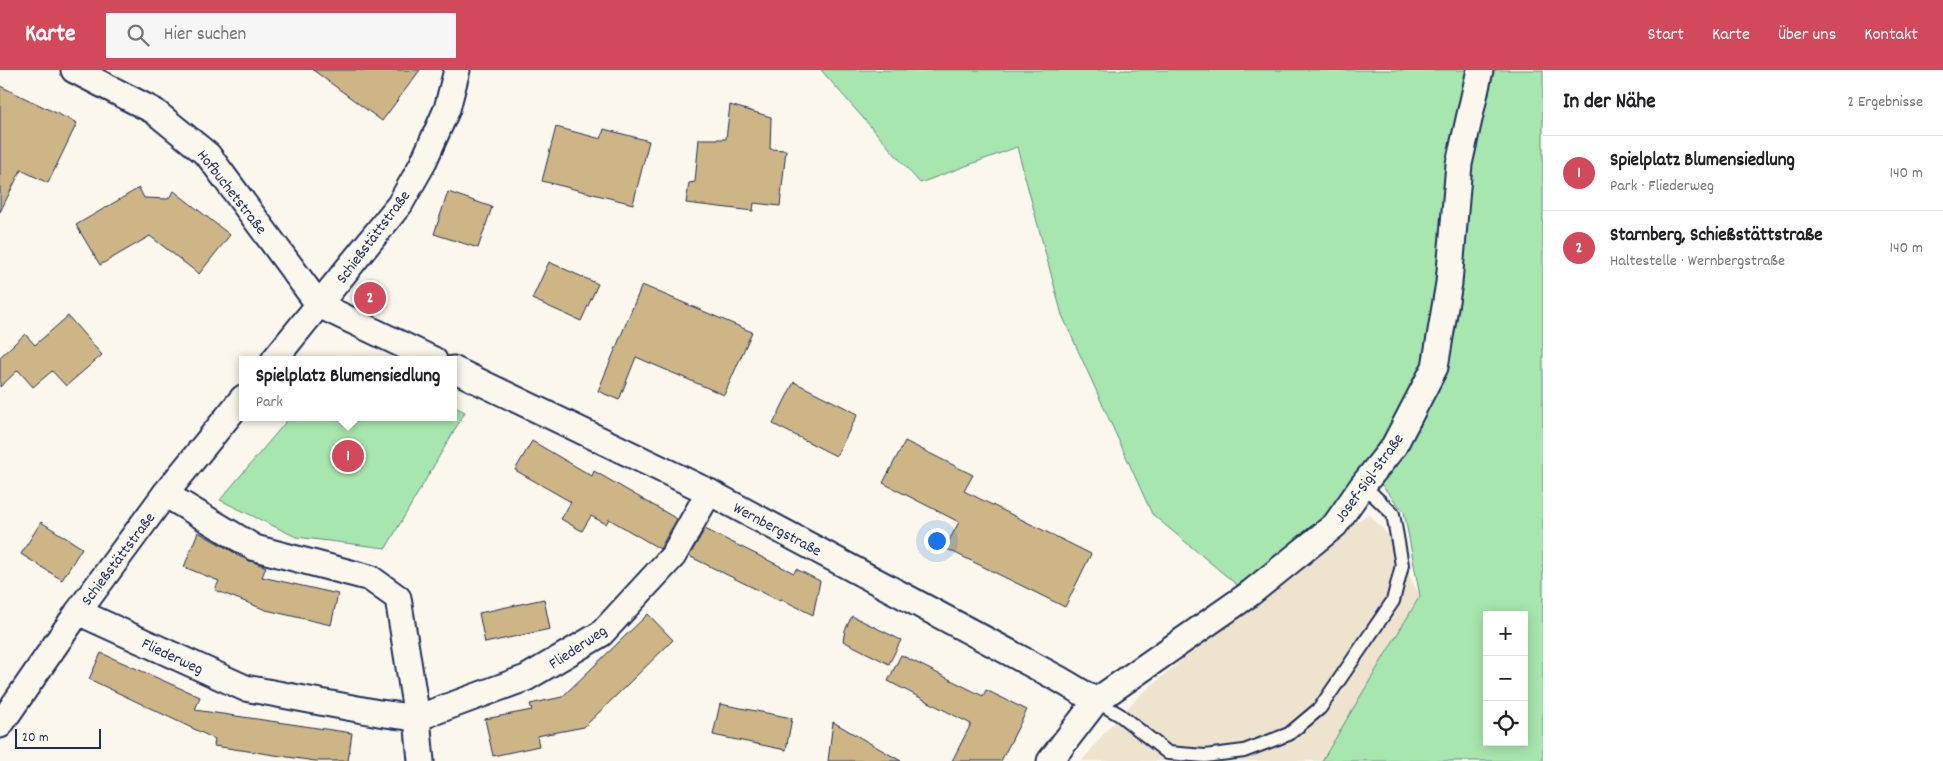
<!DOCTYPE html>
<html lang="de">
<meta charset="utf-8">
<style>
body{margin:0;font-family:Dekko,sans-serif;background:#f6f6f6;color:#202124}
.controls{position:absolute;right:15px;bottom:15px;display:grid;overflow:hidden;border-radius:0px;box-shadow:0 2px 12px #0003}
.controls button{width:45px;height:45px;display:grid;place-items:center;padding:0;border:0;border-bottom:1px solid #e0e0e0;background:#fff;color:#202124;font:25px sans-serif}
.scale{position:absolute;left:15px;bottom:12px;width:86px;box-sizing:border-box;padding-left:5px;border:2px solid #1b2f5e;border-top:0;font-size:14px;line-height:18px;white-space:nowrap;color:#1b2f5e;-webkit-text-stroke:4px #fbf7ec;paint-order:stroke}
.you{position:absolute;left:936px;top:470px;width:18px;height:18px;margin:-12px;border:4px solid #fff;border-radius:50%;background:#1a73e8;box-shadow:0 0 0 8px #1a73e833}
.badge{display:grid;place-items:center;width:32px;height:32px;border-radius:50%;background:#d1495b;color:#fff;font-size:16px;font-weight:700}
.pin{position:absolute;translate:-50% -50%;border:2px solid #fff;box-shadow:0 1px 5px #0006}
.popup{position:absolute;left:239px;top:286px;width:218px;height:65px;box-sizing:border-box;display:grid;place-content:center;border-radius:0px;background:#fff;filter:drop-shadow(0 1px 4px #0005);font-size:16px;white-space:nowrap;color:#757577}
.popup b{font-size:19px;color:#202124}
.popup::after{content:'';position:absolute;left:50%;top:100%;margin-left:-10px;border:10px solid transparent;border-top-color:#fff}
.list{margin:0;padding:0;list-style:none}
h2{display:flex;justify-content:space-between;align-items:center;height:65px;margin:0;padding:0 20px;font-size:21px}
h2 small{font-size:16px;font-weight:400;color:#757577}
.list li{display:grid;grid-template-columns:32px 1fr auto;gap:15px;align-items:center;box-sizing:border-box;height:75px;padding:0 20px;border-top:1px solid #e0e0e0}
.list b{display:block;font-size:19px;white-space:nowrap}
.list p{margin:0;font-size:16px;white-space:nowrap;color:#757577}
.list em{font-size:16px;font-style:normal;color:#757577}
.icon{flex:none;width:28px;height:28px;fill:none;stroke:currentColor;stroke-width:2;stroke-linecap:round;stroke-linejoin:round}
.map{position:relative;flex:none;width:1543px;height:691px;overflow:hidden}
header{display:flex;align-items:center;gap:30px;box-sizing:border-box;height:70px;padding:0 25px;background:#d1495b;color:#fff}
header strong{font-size:24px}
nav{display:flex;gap:28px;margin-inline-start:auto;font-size:18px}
.search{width:350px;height:45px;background:#f6f6f6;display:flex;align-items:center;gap:12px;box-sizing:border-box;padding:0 18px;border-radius:0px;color:#757577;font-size:19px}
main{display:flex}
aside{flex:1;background:#fff}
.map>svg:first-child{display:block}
.built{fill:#eee3cd}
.green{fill:#a7e6ae;stroke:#618a86;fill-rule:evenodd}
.building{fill:#ceb585;stroke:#1b2f5e}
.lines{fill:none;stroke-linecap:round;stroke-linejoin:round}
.lane-casing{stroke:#1b2f5e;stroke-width:16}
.street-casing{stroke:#1b2f5e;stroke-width:29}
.lane{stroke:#fbf7ec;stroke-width:12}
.street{stroke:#fbf7ec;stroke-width:25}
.labels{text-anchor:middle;stroke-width:4.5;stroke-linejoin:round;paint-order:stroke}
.street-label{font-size:16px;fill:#1b2f5e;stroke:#fbf7ec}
</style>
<header>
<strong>Karte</strong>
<div class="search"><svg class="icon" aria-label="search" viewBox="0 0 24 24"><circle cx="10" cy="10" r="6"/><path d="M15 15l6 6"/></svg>Hier suchen</div>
<nav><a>Start</a><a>Karte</a><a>Über uns</a><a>Kontakt</a></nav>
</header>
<main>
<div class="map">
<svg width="1543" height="691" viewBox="0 0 1543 691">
<rect width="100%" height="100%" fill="#fbf7ec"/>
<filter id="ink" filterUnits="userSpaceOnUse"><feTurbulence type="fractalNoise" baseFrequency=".02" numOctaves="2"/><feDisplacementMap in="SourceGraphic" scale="10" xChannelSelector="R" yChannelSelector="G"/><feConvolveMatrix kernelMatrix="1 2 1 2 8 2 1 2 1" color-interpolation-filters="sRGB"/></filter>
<g filter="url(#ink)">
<path class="built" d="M 1369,444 L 1387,464 L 1420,526 L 1353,640 L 1326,691 L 1082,691 L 1106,661 L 1140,625 L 1252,532 L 1323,481 L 1356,452 Z"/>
<g class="green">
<path d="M 821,0 L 1543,0 L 1543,691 L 1322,691 L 1420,526 L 1404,442 L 1369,400 L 1331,451 L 1237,515 L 1152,444 L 1062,245 L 1017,77 L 920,113 ZM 1487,545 L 1524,545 L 1524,672 L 1487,672 Z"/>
<path d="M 453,336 L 465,342 L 386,478 L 296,467 L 220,430 L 290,347 L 453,347 Z"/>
</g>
<g class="building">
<path d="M 313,0 L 420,0 L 382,51 Z"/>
<path d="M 0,16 L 77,53 L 48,113 L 21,100 L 0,142 Z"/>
<path d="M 730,35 L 771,47 L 770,79 L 786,80 L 780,136 L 754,133 L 753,141 L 686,133 L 689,113 L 695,112 L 699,69 L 726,69 Z"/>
<path d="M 556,57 L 601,69 L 604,59 L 649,71 L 633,134 L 542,111 Z"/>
<path d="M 139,118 L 144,128 L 168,129 L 174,121 L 230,165 L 199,204 L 150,166 L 100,195 L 76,155 Z"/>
<path d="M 448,122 L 492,137 L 478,178 L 434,164 Z"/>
<path d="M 549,192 L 598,214 L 581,251 L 532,229 Z"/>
<path d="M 642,215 L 752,262 L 724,325 L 636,287 L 619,330 L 598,321 Z"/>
<path d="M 68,246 L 102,285 L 66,316 L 52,301 L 33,317 L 18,300 L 0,317 L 0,287 L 25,264 L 35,275 Z"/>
<path d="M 794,312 L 858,344 L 836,386 L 773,354 Z"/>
<path d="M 532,371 L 592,406 L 594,401 L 677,449 L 661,477 L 660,479 L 609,449 L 606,454 L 591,446 L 582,461 L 561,449 L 571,432 L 515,400 Z"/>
<path d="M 905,371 L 973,405 L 964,421 L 1091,484 L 1065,537 L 945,478 L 959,452 L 883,413 Z"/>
<path d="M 41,452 L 82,478 L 62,510 L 21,484 Z"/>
<path d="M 705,459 L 794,503 L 796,499 L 820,511 L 813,545 L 781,529 L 780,531 L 689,486 Z"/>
<path d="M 198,462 L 237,484 L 236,485 L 266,497 L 262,507 L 338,524 L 331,555 L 266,540 L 215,520 L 219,511 L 184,497 Z"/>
<path d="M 544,529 L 550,559 L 485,573 L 479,543 Z"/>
<path d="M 648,544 L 673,570 L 584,657 L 537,666 L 539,676 L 493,686 L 485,649 L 532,640 L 530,634 L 562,627 Z"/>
<path d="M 852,546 L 901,570 L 889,594 L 843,571 L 845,560 Z"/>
<path d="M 101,583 L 200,627 L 195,640 L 352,663 L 348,691 L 315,691 L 214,676 L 215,669 L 89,609 Z"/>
<path d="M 901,585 L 983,626 L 986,620 L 1027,640 L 1001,691 L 952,691 L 971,654 L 888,611 Z"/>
<path d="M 720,634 L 792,648 L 786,680 L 713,665 Z"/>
<path d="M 833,652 L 901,691 L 828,691 Z"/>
</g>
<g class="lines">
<defs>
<path id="lane" d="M 1096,631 L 1120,645 L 1168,683 L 1205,686 L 1244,681 L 1289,664 L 1320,638 L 1393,531 L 1402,495 L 1393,444 L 1363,415"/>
<g id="street">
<path d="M 74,0 L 154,41 L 208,85 L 319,235 L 434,290"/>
<path d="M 274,290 L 400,134 L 422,95 L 447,39 L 457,0"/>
<path d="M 453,299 L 709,422 L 1059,609 L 1096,631"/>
<path d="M 165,424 L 255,478 L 370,508 L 398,528 L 417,648 L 421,691"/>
<path d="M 78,542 L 245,618 L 379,643 L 417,648 L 526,608 L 601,564 L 673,486 L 709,422"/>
<path d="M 0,655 L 78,542 L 165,424 L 243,328"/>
<path d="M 1050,691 L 1096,631 L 1248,525 L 1335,455 L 1363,415 L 1394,376 L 1435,297 L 1449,213 L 1459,94 L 1480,0"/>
</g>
</defs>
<use href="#lane" class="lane-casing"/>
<use href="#street" class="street-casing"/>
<use href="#lane" class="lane"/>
<use href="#street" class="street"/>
</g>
</g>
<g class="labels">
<g class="street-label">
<text transform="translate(233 121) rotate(52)" y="6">Hofbuchetstraße</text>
<text transform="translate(372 166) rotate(-53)" y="6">Schießstättstraße</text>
<text transform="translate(1368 407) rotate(-54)" y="6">Josef-Sigl-Straße</text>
<text transform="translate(778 458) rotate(28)" y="6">Wernbergstraße</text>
<text transform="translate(117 488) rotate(-53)" y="6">Schießstättstraße</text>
<text transform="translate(577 576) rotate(-34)" y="6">Fliederweg</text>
<text transform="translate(173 585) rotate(25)" y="6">Fliederweg</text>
</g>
</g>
</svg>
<div class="controls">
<button>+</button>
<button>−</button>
<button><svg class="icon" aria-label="locate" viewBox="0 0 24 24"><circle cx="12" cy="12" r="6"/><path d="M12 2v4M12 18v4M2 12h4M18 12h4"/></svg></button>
</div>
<div class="scale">20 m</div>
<div class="you"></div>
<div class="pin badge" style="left:348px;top:386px">1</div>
<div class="popup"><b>Spielplatz Blumensiedlung</b>Park</div>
<div class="pin badge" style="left:370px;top:228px">2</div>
</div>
<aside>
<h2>In der Nähe<small>2 Ergebnisse</small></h2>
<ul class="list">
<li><span class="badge">1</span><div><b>Spielplatz Blumensiedlung</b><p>Park · Fliederweg</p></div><em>140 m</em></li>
<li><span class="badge">2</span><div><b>Starnberg, Schießstättstraße</b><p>Haltestelle · Wernbergstraße</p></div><em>140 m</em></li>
</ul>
</aside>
</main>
